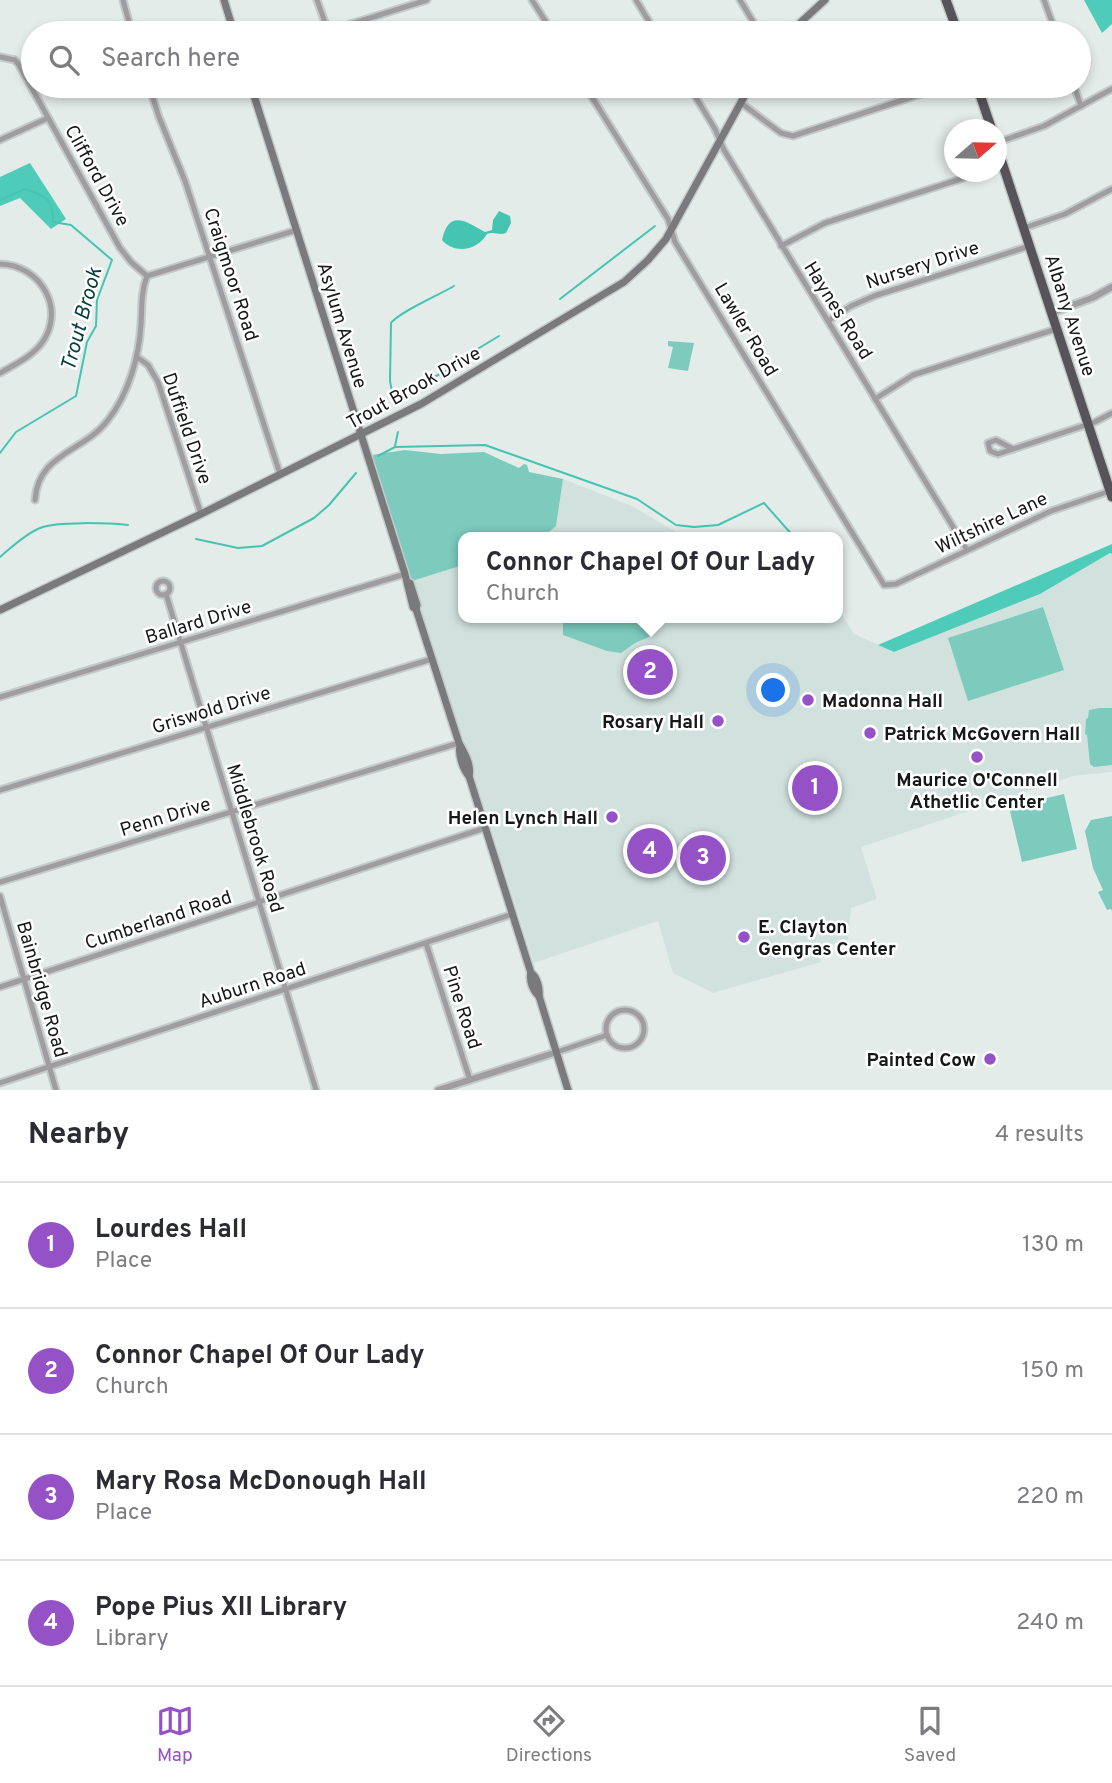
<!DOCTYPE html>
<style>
body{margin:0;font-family:Overpass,sans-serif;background:#f7f7f7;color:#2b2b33}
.compass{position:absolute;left:944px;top:119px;width:63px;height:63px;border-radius:50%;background:#fff;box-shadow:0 4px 10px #0003;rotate:70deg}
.you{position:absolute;left:774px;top:691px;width:24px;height:24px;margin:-18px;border:5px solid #fff;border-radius:50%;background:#1a73e8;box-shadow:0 0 0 10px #1a73e833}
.badge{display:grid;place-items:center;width:46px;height:46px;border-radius:50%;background:#9552c7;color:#fff;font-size:23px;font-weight:700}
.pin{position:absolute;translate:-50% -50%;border:4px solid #fff;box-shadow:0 2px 7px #0006}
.popup{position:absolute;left:458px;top:532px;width:385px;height:91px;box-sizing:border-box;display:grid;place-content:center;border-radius:14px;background:#fff;filter:drop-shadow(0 2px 5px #0005);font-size:23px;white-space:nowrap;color:#7c7c81}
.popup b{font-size:26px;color:#2b2b33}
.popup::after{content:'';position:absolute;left:50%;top:100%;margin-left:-14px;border:14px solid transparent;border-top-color:#fff}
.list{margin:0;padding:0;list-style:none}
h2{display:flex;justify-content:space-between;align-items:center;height:91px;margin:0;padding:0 28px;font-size:30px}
h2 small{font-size:23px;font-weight:400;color:#7c7c81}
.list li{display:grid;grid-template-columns:46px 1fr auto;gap:21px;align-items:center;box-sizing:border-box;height:126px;padding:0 28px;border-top:2px solid #e1e1e2}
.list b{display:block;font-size:26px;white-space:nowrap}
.list p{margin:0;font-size:23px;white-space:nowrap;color:#7c7c81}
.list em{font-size:23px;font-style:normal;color:#7c7c81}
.icon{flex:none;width:38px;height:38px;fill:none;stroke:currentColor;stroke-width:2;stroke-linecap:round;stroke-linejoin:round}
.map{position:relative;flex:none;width:1112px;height:1090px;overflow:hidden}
.search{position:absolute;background:#fff;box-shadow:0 4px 10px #0003;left:21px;right:21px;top:21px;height:77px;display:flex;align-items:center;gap:18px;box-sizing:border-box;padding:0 24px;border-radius:38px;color:#7c7c81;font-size:26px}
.sheet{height:595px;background:#fff}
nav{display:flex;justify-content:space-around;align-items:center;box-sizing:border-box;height:98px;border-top:2px solid #e1e1e2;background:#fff;font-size:19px;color:#7c7c81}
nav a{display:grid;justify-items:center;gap:4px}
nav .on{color:#9552c7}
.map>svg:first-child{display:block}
.built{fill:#d1e2de}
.green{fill:#7ccbbd}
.forest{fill:#4fccb9}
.water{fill:#45c4b2}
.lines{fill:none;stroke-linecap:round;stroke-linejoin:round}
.stream{stroke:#45c4b2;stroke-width:2}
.minor-casing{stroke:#c3cac8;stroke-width:9}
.tertiary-casing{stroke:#c3cac8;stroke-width:10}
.secondary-casing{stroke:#c3cac8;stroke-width:10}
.trunk-casing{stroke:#c3cac8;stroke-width:12}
.minor{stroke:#9f9da0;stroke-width:5}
.tertiary{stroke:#9f9da0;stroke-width:6}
.secondary{stroke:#7a797c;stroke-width:7}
.trunk{stroke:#565458;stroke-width:9}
.poi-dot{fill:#9552c7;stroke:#fff;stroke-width:2.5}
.labels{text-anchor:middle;stroke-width:5;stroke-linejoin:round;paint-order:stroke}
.street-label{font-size:19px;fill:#161818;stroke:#fff}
.poi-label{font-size:19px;font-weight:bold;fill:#161818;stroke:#fff;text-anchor:start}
.water-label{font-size:21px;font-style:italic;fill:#07413a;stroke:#fff}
</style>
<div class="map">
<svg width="1112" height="1090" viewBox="0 0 1112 1090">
<rect width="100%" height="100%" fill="#e4ecea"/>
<g class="built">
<path d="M 563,479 L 632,506 L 683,536 L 752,537 L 543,537 L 556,526 Z"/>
<path d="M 1110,553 L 1112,554 L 1112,772 L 1073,776 L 861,847 L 877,899 L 851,908 L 848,940 L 817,948 L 821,962 L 713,993 L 673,973 L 658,921 L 534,963 L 412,581 L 463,565 L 463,618 L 837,618 L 837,607 L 854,634 L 894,652 L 1040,594 Z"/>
</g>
<g class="green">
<path d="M 668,341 L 694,343 L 688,371 L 668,368 L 673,347 L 668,346 Z"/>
<path d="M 405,450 L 441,454 L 484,452 L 519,468 L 524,464 L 527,465 L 529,472 L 563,479 L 556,526 L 543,537 L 463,537 L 463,565 L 412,581 L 372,455 Z"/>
<path d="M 1043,607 L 1064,670 L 968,701 L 948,638 Z"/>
<path d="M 563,618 L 655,618 L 649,637 L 635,643 L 621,653 L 607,651 L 563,635 Z"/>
<path d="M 1100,708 L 1112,708 L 1112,765 L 1094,767 L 1090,764 L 1087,735 L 1085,734 L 1086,719 L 1088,718 L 1089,710 Z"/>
<path d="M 1064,794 L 1077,849 L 1022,862 L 1009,807 Z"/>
<path d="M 1112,816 L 1112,911 L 1111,909 L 1107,910 L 1098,892 L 1103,890 L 1093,868 L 1085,831 L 1091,820 Z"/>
</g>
<g class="forest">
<path d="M 1084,0 L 1112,0 L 1112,24 L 1102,33 Z"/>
<path d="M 30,163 L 66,219 L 51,229 L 20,198 L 0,206 L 0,177 Z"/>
<path d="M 1112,544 L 1112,554 L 1110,553 L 1040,594 L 894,652 L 878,645 Z"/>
</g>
<path class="water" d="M 499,211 L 510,216 L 511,223 L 506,233 C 499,236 494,231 487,234 C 478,250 455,255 442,240 C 449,208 467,222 485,232 L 492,230 L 493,220 Z"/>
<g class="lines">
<g class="stream">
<path d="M 0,200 L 25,189 C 46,197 53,197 53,222 L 71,225 L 112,260 L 97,300 L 96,326 L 87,342 L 76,396 L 16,432 L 0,453"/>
<path d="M 560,299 L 655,226"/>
<path d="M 394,401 L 402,393 L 450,369 L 456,362 L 499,336"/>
<path d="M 394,402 L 390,381 L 391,323 C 399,312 439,295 454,286"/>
<path d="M 395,446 L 398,432"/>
<path d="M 378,456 L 395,447 L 485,445 L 637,499 L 676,525 L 694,527 L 718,525 L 764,503 L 794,537"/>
<path d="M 196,539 L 238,548 L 262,546 L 314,518 L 329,505 L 356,473"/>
<path d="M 0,557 C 12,547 25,534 40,528 C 57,521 109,523 128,525"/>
</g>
<defs>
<g id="minor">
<path d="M 123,0 L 132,33"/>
<path d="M 317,0 L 328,31"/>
<path d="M 532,0 L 553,33"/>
<path d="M 636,0 L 656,33"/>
<path d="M 740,0 L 760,33"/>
<path d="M 1044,0 L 1056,33"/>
<path d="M 322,33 L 427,0"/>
<path d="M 0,57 L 15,60 L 19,65 L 120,248 L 131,262 L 147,276"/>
<path d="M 149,86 L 159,117 L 185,181 L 280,474"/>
<path d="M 585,86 L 668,219 L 675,242 L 884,585 L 896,584 L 1051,511 L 1110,491"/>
<path d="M 689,86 L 715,129 L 724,150 L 967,550"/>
<path d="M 1074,86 L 1081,106"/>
<path d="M 741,103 L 781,133 L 793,136 L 946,86"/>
<path d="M 0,140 L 48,118"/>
<path d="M 996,143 L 1044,126 L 1112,89"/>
<path d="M 1024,228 L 1065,214 L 1112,189"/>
<path d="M 781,246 L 825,223 L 982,172"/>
<path d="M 0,264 C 41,265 67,310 41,344 C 31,357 14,365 0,373"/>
<path d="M 147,276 L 297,230"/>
<path d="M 828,321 L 851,306 L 874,296 L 1030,246"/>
<path d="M 137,357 L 148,365 L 158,382 L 201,514"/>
<path d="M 875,399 L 913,375 L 1056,329"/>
<path d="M 1013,449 L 996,440 L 988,443 L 990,451 L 998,454 L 1095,422 L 1112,413"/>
<path d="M 35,500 C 38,453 84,452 108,420 C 129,393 139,357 141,324 C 142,307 141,292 147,276"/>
<circle cx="163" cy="588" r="7"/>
<path d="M 166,594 L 316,1090"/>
<path d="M 0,697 L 405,574"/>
<path d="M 0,790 L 432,659"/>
<path d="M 0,882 L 459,743"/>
<path d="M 0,896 L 56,1090"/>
<path d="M 426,943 L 470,1080"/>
<path d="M 0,987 L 485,828"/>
<circle cx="625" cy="1029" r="19"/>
<path d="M 557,1052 L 607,1035"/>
<path d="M 0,1083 L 513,914"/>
</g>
<g id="tertiary">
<path d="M 1051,313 L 1092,298 L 1112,287"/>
<path d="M 438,1090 L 557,1052"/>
</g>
<g id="secondary">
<path d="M 224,0 L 234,33"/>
<path d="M 789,33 L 825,0"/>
<path d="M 251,86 L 405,574 L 413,607 L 416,609"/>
<path d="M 410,583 L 417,605 L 416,609 L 459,743 C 464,752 472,766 469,776"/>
<path d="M 0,610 L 201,514 L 421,404 L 624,282 L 648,260 L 666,239 L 750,86"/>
<path d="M 460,746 C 458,754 463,770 469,776 L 531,973 C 529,980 533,991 539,996"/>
<path d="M 531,973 C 537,977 540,988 539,996 L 568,1090"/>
</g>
<g id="trunk">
<path d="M 946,0 L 958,33"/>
<path d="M 977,86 L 992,130"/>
<path d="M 996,144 L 1112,497"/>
</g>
</defs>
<use href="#minor" class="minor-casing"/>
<use href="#tertiary" class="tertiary-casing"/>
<use href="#secondary" class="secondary-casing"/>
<use href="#trunk" class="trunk-casing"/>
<use href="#minor" class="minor"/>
<use href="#tertiary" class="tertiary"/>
<use href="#secondary" class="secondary"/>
<use href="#trunk" class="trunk"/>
</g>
<g class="poi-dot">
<circle cx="808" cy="700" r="7"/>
<circle cx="718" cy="721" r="7"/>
<circle cx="870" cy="733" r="7"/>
<circle cx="977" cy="757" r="7"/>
<circle cx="612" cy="817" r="7"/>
<circle cx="744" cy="937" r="7"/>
<circle cx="990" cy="1059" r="7"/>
</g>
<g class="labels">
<g class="street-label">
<text transform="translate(98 175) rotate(61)" y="7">Clifford Drive</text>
<text transform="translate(922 264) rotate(-18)" y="7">Nursery Drive</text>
<text transform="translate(232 274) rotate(72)" y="7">Craigmoor Road</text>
<text transform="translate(839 310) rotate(58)" y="7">Haynes Road</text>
<text transform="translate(1071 315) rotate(72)" y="7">Albany Avenue</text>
<text transform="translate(343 325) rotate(73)" y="7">Asylum Avenue</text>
<text transform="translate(747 329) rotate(59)" y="7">Lawler Road</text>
<text transform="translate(413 387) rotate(-29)" y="7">Trout Brook Drive</text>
<text transform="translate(188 428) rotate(71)" y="7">Duffield Drive</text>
<text transform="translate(991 522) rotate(-25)" y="7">Wiltshire Lane</text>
<text transform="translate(198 621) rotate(-17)" y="7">Ballard Drive</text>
<text transform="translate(211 709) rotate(-17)" y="7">Griswold Drive</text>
<text transform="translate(165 816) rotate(-17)" y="7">Penn Drive</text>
<text transform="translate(256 838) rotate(73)" y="7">Middlebrook Road</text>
<text transform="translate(158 919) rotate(-18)" y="7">Cumberland Road</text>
<text transform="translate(252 984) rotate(-18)" y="7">Auburn Road</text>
<text transform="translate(43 989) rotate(74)" y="7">Bainbridge Road</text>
<text transform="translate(463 1007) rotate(72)" y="7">Pine Road</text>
</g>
<g class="poi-label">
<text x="822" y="707">Madonna Hall</text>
<text x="704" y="728" text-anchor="end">Rosary Hall</text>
<text x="884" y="740">Patrick McGovern Hall</text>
<text x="977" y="786" text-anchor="middle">Maurice O'Connell<tspan x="977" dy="22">Athetlic Center</tspan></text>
<text x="598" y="824" text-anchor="end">Helen Lynch Hall</text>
<text x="758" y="933">E. Clayton<tspan x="758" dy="22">Gengras Center</tspan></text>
<text x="976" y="1066" text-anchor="end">Painted Cow</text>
</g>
<g class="water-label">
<text transform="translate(81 319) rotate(-75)" y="7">Trout Brook</text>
</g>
</g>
</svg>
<svg class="compass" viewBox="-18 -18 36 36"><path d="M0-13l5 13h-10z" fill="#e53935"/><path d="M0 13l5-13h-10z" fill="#7c7c81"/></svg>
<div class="you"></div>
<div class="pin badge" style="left:815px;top:788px">1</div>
<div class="pin badge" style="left:650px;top:672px">2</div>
<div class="popup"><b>Connor Chapel Of Our Lady</b>Church</div>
<div class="pin badge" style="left:703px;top:858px">3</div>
<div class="pin badge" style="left:650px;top:851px">4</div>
<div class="search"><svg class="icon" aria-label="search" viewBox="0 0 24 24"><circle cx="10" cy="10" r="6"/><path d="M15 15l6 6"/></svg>Search here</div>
</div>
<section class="sheet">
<h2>Nearby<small>4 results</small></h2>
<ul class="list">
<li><span class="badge">1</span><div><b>Lourdes Hall</b><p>Place</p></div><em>130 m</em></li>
<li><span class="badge">2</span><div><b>Connor Chapel Of Our Lady</b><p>Church</p></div><em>150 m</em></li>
<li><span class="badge">3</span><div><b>Mary Rosa McDonough Hall</b><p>Place</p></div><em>220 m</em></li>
<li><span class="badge">4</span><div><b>Pope Pius XII Library</b><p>Library</p></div><em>240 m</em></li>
</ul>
</section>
<nav>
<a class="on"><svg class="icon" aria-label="map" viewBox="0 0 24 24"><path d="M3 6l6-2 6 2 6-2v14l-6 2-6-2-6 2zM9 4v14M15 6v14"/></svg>Map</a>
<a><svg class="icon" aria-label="directions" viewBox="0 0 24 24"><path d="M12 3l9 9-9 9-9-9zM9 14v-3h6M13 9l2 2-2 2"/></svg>Directions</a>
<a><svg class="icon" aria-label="saved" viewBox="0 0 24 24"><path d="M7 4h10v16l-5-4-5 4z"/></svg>Saved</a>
</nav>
